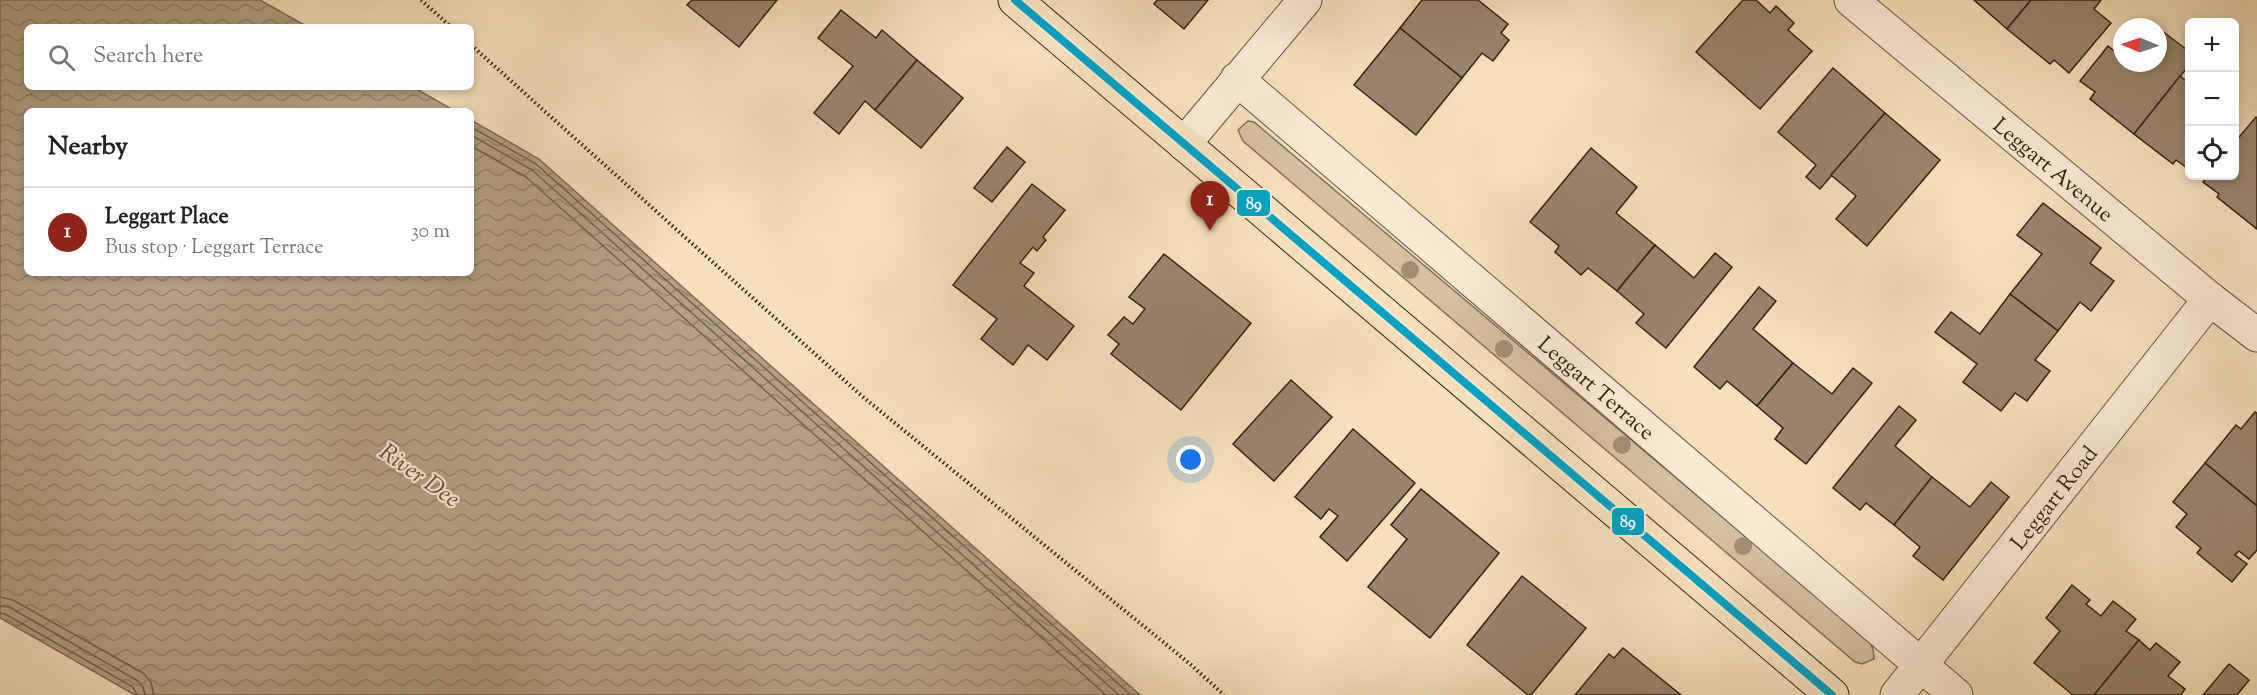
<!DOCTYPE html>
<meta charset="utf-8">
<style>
body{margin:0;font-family:"Sorts Mill Goudy",serif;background:#f6f6f6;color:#222}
.controls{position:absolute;right:18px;top:18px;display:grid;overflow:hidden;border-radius:9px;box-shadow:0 3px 9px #0003}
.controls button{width:54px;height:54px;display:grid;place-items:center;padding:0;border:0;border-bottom:2px solid #e0e0e0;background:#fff;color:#222;font:30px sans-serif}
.compass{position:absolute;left:2113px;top:18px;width:54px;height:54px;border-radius:50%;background:#fff;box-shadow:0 3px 9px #0003;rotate:272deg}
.you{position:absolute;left:1191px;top:460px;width:21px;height:21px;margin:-15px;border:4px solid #fff;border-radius:50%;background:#1a73e8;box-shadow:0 0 0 9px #1a73e833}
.badge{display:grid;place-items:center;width:39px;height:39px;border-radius:50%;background:#8f2418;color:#fff;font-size:20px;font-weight:700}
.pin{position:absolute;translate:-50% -50px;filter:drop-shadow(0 2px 3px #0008)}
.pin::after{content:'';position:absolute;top:32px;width:21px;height:18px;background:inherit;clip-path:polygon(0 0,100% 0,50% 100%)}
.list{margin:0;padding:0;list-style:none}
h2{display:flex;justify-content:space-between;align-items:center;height:78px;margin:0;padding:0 24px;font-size:26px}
h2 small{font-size:20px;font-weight:400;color:#767676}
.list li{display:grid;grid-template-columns:39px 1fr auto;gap:18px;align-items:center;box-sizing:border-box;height:90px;padding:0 24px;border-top:2px solid #e0e0e0}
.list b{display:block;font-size:22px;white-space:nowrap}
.list p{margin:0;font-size:20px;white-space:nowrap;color:#767676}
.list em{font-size:20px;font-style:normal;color:#767676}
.icon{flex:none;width:33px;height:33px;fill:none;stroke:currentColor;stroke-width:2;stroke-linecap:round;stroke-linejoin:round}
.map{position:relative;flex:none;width:2257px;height:695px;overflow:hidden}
.search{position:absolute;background:#fff;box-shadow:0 3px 9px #0003;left:24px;top:24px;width:450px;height:66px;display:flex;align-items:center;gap:15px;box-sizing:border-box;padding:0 21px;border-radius:9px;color:#767676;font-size:22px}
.panel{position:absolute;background:#fff;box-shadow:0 3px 9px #0003;left:24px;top:108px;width:450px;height:168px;border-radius:9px}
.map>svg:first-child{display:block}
.grass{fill:#d5c09f;stroke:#84725a;stroke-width:1.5}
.water{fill:url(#water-waves);stroke:#7f6e56;stroke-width:1.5}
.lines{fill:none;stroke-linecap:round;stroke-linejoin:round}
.shore{stroke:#72624b;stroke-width:1.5}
.building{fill:#98856b;stroke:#322314;stroke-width:1.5}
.minor-casing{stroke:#63523e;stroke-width:35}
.major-casing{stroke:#322314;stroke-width:35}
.path{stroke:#322314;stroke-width:4;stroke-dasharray:1.5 3;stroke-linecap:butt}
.minor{stroke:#f9ebd3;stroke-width:33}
.major{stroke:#f6e0bb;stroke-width:33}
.bus-1-casing{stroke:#f9ebd3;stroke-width:12}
.bus-1{stroke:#02a2c5;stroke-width:8}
.tree{fill:#a18e72}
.labels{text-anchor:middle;stroke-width:4.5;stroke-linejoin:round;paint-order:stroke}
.street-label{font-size:22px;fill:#322314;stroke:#f9ebd3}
.water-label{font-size:24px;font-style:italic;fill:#5f4f3a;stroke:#f9ebd3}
.line-badge{stroke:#f9ebd3;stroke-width:2}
.badge-label{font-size:16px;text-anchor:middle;font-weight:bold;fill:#fff}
</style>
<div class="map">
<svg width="2257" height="695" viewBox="0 0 2257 695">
<defs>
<pattern id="water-waves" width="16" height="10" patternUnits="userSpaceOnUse" patternTransform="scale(1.5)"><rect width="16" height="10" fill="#b3a082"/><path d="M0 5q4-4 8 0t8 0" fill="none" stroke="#928269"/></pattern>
</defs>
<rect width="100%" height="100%" fill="#f6e0bb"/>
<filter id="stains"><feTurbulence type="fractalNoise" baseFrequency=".00333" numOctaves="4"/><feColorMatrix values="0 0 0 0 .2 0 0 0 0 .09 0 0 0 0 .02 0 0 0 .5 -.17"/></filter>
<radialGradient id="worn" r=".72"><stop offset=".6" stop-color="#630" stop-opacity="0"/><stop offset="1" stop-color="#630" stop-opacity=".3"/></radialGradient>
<path class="grass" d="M 1248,121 L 1254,122 L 1865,637 C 1872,644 1874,649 1874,659 L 1862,664 L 1855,662 L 1243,141 L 1238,130 Z"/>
<path class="water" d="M 0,0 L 260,0 L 308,27 L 27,27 L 27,87 L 413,87 L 455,111 L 27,111 L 27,273 L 471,273 L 471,120 L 539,159 L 1140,695 L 135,695 L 0,618 Z"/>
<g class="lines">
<g class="shore">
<path d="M 471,127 L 536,164 L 1131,695"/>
<path d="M 471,135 L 532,170 L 1119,695"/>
<path d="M 471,146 L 526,177 L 1106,695"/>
<path d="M 0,597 L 13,600 L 143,673 L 151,682 L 154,695"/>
<path d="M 0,606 L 9,607 L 138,681 L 143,687 L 145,695"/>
<path d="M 0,613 L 5,614 L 133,687 L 137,695"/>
</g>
</g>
<g class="building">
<path d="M 692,0 L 777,0 L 739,47 L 687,5 Z"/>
<path d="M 1157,0 L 1208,0 L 1184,29 L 1154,4 Z"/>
<path d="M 1422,0 L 1478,0 L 1508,24 L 1501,33 L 1509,40 L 1493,61 L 1482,53 L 1462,78 L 1400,28 Z"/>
<path d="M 1743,0 L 1756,0 L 1770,13 L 1776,6 L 1794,23 L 1788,30 L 1812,51 L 1760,109 L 1696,52 Z"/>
<path d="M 1974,0 L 2031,0 L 2007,29 Z"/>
<path d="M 2031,0 L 2101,0 L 2094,9 L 2111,23 L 2069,73 L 2054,60 L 2050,64 L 2007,29 Z"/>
<path d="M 841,10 L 876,38 L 882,30 L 917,60 L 875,110 L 865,101 L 839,134 L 814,113 L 853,66 L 818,38 Z"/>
<path d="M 1400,28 L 1462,78 L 1416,135 L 1354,85 Z"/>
<path d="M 2158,28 L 2190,52 L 2190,64 L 2134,134 L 2090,99 L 2095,92 L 2080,81 L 2108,46 L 2122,57 L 2122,63 L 2158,63 Z"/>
<path d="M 917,60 L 963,98 L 921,148 L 875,110 Z"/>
<path d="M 1833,68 L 1885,113 L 1820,189 L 1806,177 L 1816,165 L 1778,132 Z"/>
<path d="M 2180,76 L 2190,84 L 2190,170 L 2176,160 L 2173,164 L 2134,134 Z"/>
<path d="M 1885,113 L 1940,160 L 1867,246 L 1836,219 L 1856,196 L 1831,175 Z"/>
<path d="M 2256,117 L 2257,118 L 2257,229 L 2217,197 L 2219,194 L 2203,182 L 2208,176 L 2234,176 L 2234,143 Z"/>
<path d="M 1007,147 L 1025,162 L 992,202 L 974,188 Z"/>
<path d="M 1591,148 L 1637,187 L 1616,213 L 1655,245 L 1617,291 L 1588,268 L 1581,275 L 1555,252 L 1559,246 L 1530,222 Z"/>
<path d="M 1032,184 L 1065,210 L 1043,237 L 1046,240 L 1037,251 L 1033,247 L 1020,263 L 1034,273 L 1024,286 L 1074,326 L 1047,360 L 1028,345 L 1013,365 L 981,339 L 997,319 L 953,285 Z"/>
<path d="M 2043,203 L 2101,248 L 2090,263 L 2114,281 L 2091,311 L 2080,302 L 2058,331 L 2010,294 L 2042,254 L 2017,235 Z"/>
<path d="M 1655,245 L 1694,278 L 1715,253 L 1732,267 L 1666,348 L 1636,323 L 1644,314 L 1617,291 Z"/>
<path d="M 1164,254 L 1251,323 L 1181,410 L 1111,354 L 1119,344 L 1108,335 L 1124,317 L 1133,324 L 1145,309 L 1129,297 Z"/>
<path d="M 1759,287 L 1776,301 L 1753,329 L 1793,363 L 1757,406 L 1727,381 L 1720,389 L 1694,367 Z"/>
<path d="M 2010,294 L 2058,331 L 2035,360 L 2050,371 L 2027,401 L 2015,393 L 2001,411 L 1963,382 L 1977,364 L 1935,332 L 1951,312 L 1980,334 Z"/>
<path d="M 1793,363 L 1832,394 L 1853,368 L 1872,383 L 1806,464 L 1775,439 L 1783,428 L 1757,406 Z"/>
<path d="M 1291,380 L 1332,417 L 1274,481 L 1233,444 Z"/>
<path d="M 1899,406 L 1916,420 L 1895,446 L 1932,477 L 1894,525 L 1866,503 L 1860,510 L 1833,488 Z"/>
<path d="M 2255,412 L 2257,413 L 2257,506 L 2205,463 L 2236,425 L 2241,429 Z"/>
<path d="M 1353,429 L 1415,483 L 1347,561 L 1320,537 L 1338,516 L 1329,509 L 1321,519 L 1295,497 Z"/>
<path d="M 2205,463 L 2257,506 L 2257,550 L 2249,559 L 2239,551 L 2235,555 L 2247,564 L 2232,582 L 2197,553 L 2201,548 L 2176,527 L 2187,514 L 2173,502 Z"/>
<path d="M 1932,477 L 1970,507 L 1991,482 L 2009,497 L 1943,580 L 1913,556 L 1920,547 L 1894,525 Z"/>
<path d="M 1421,489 L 1499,553 L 1430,638 L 1368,587 L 1407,539 L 1391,525 Z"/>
<path d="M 1522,576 L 1586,628 L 1531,695 L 1528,695 L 1467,645 Z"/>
<path d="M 2072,585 L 2090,600 L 2086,604 L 2101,616 L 2113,601 L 2136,619 L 2126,631 L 2139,640 L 2094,695 L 2073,695 L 2034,663 L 2060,631 L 2046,618 Z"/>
<path d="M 2139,640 L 2150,650 L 2156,643 L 2180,662 L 2168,676 L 2185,689 L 2181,695 L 2094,695 Z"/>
<path d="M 1623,648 L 1681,695 L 1575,695 L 1609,654 L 1614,658 Z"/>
<path d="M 2229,664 L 2249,680 L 2237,695 L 2203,695 Z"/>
</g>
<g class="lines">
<defs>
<g id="minor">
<path id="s1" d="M 1851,0 L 2210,299 L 2257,335"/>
<path id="s2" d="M 1237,79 L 1956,695"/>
<path d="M 1184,144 L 1305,0"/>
<path id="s3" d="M 1897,695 L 2210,299"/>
</g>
<path id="major" d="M 1015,0 L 1832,695"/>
</defs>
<use href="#minor" class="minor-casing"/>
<use href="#major" class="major-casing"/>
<g class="path">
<path d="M 421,0 L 451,27"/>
<path d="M 471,45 L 863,397 L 1190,664 L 1224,695"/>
</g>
<use href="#minor" class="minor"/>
<use href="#major" class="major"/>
<defs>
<path id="bus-1" d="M 1015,0 L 1832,695"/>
</defs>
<use href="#bus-1" class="bus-1-casing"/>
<use href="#bus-1" class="bus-1"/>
</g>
<g class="tree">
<circle cx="1410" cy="270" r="9"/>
<circle cx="1504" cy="349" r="9"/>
<circle cx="1622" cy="445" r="9"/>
<circle cx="1743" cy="546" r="9"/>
</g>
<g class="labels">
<g class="street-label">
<text dy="8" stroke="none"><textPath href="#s1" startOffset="264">Leggart Avenue</textPath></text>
<text dy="8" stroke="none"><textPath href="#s2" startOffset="474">Leggart Terrace</textPath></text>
<text dy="8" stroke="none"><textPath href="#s3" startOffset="252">Leggart Road</textPath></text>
</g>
<g class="water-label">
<text transform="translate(420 475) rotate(35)" y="8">River Dee</text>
</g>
</g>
<g class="line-badge">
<rect x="1236" y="189" width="35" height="28" rx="6" fill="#02a2c5"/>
<rect x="1611" y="507" width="34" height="29" rx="6" fill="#02a2c5"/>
</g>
<g class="badge-label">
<text x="1254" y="209">89</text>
<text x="1628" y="527">89</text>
</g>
<rect width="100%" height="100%" filter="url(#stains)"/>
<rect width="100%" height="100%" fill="url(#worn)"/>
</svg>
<div class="controls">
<button>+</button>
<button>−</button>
<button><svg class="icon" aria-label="locate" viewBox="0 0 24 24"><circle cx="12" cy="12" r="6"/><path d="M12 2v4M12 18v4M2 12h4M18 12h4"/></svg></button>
</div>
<svg class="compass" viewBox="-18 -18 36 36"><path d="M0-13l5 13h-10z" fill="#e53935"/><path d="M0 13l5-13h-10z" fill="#767676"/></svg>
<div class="you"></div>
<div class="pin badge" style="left:1210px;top:231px">1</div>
<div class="search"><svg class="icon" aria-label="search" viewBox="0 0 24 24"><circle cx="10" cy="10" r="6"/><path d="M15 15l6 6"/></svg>Search here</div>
<section class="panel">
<h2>Nearby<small></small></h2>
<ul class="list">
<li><span class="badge">1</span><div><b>Leggart Place</b><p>Bus stop · Leggart Terrace</p></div><em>30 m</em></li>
</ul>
</section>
</div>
